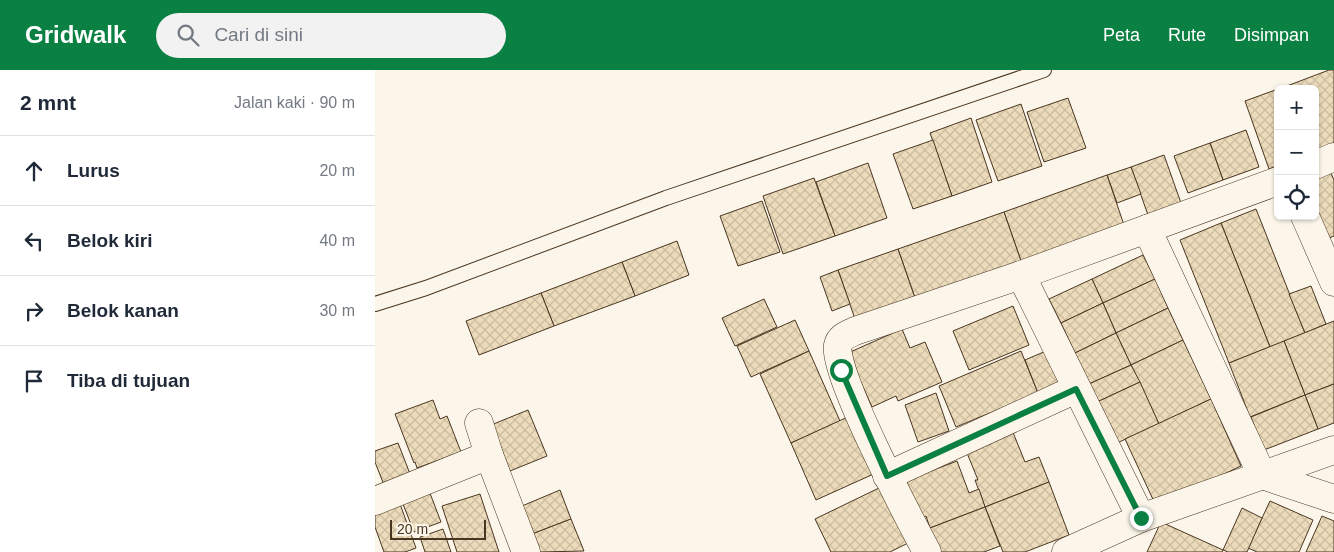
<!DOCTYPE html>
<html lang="id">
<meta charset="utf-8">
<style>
body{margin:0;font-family:Arial,sans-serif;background:#f2f2f3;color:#1f2937}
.controls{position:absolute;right:15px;top:15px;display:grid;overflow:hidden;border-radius:8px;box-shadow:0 1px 4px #0004}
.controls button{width:45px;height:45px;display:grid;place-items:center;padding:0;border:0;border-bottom:1px solid #e0e1e3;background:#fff;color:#1f2937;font:25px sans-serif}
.scale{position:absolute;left:15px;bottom:12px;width:96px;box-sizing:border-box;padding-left:5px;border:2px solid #4a3520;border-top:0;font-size:14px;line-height:18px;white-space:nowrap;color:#4a3520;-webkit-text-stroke:4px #fbf6e9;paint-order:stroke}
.stop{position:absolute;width:15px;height:15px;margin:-11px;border:4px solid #0b8043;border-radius:50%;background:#fff}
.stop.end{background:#0b8043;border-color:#fff;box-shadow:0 1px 5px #0008}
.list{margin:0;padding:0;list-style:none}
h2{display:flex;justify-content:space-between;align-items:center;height:65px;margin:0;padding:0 20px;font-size:21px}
h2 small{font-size:16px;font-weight:400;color:#747a83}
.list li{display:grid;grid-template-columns:32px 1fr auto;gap:15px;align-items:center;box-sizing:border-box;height:70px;padding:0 20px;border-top:1px solid #e0e1e3}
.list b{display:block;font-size:19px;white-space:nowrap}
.list em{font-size:16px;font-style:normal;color:#747a83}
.icon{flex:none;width:28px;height:28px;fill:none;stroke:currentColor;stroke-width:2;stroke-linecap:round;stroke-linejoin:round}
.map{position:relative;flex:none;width:959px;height:482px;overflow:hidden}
header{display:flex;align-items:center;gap:30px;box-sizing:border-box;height:70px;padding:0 25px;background:#0b8043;color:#fff}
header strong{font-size:24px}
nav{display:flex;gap:28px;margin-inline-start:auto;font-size:18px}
.search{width:350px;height:45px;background:#f2f2f3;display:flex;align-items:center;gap:12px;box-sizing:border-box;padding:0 18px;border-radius:28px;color:#747a83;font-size:19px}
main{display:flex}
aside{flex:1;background:#fff}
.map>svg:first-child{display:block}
.building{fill:url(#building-cross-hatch);stroke:#4a3520}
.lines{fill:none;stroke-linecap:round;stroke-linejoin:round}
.lane-casing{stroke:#4a3520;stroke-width:16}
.street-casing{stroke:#4a3520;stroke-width:29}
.lane{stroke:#fbf6e9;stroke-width:14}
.street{stroke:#fbf6e9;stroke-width:28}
.route{stroke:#0b8043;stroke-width:6}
</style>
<header>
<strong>Gridwalk</strong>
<div class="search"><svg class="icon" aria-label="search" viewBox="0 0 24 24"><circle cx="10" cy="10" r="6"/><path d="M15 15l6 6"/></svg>Cari di sini</div>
<nav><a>Peta</a><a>Rute</a><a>Disimpan</a></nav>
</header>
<main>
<aside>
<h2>2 mnt<small>Jalan kaki · 90 m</small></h2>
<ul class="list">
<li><svg class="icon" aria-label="ahead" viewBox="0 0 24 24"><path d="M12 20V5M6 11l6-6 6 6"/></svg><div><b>Lurus</b></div><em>20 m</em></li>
<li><svg class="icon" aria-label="left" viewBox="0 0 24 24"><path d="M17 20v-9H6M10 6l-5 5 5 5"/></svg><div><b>Belok kiri</b></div><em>40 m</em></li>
<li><svg class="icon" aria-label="right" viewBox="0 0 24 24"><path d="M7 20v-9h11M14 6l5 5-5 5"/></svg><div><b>Belok kanan</b></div><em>30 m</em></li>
<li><svg class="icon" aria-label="arrive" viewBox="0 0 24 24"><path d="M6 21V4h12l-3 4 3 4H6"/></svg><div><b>Tiba di tujuan</b></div></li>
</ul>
</aside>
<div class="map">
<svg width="959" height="482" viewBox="0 0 959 482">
<defs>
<pattern id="building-cross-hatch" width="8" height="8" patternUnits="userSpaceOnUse" patternTransform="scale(1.25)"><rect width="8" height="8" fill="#ecdcbc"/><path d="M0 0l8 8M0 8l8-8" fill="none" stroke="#ccbda1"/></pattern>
</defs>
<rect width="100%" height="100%" fill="#fbf6e9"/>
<g class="building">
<path d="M 954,0 L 959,0 L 959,75 L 940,82 L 940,19 L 904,19 Z"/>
<path d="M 903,19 L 903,95 L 894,99 L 870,31 Z"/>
<path d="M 693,28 L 711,78 L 669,92 L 652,42 Z"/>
<path d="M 646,34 L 667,96 L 623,111 L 601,50 Z"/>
<path d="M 596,48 L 617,112 L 577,126 L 555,63 Z"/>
<path d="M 871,60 L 884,97 L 848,110 L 835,73 Z"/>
<path d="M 558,70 L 577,126 L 538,139 L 518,84 Z"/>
<path d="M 835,73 L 848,110 L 813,123 L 799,86 Z"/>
<path d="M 789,85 L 806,133 L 773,145 L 756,97 Z"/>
<path d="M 493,93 L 512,148 L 460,166 L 441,112 Z"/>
<path d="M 756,97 L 766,124 L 742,133 L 732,105 Z"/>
<path d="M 956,103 L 959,110 L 959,166 L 954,168 L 940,146 L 940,109 Z"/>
<path d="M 732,105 L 749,155 L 646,191 L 629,142 Z"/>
<path d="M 439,108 L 460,166 L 408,184 L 388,126 Z"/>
<path d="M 387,131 L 405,182 L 363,196 L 345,146 Z"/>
<path d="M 881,139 L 930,263 L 895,277 L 846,153 Z"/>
<path d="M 629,142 L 646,191 L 540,228 L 523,179 Z"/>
<path d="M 846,153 L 895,277 L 854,293 L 805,170 Z"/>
<path d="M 302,171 L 314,205 L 260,226 L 247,192 Z"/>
<path d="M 523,179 L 540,228 L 480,249 L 463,200 Z"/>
<path d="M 768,185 L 780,209 L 728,233 L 717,209 Z"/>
<path d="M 247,192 L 260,226 L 179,256 L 166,223 Z"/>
<path d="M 463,200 L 475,234 L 457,241 L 445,207 Z"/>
<path d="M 717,209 L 728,233 L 686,253 L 674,229 Z"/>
<path d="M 780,209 L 793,238 L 741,263 L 728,233 Z"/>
<path d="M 936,216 L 951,254 L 930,263 L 914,224 Z"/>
<path d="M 166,223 L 179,256 L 104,285 L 91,251 Z"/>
<path d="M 389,229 L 402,257 L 360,276 L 347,248 Z"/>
<path d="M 728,233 L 741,263 L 700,283 L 686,253 Z"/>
<path d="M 638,236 L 654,275 L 594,300 L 578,261 Z"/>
<path d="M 793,238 L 808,270 L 756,295 L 741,263 Z"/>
<path d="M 420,250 L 434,281 L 376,307 L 362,276 Z"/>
<path d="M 959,251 L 959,314 L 930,325 L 909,271 Z"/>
<path d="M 527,259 L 535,278 L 550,272 L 567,312 L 523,331 L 521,326 L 497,337 L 473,283 Z"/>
<path d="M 741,263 L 756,295 L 714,314 L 700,283 Z"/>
<path d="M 808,270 L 836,329 L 784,354 L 756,295 Z"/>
<path d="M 909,271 L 930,325 L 875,347 L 854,293 Z"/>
<path d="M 434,281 L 465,351 L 416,373 L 385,304 Z"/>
<path d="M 646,281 L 663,323 L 581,357 L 564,316 Z"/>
<path d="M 671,281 L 684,313 L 663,323 L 650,290 Z"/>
<path d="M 756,295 L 765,312 L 722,332 L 714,314 Z"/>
<path d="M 765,312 L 784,354 L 742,373 L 722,332 Z"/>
<path d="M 959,314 L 959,353 L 943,359 L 930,325 Z"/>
<path d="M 561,323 L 574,361 L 543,372 L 530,335 Z"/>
<path d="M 930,325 L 943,359 L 889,380 L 876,347 Z"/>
<path d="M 836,329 L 866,396 L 781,436 L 750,369 Z"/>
<path d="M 58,330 L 65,349 L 72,346 L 86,382 L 42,398 L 40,392 L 39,393 L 20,344 Z"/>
<path d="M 153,340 L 172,386 L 135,401 L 116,355 Z"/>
<path d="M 477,345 L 503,402 L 441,430 L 416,373 Z"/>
<path d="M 637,360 L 650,392 L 664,387 L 674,412 L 610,437 L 600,410 L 603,410 L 590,378 Z"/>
<path d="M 23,373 L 37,409 L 11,420 L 0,392 L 0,381 Z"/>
<path d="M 582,391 L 594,423 L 604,419 L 610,437 L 555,458 L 551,446 L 542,450 L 527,412 Z"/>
<path d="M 674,412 L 694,465 L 650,482 L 628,482 L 610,437 Z"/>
<path d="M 506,417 L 533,473 L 515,482 L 456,482 L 440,449 Z"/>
<path d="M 53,418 L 66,452 L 39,462 L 26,429 Z"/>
<path d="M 185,420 L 196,449 L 157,464 L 147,436 Z"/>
<path d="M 105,424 L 124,482 L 82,482 L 67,436 Z"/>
<path d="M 895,431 L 938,450 L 924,482 L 882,482 L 873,478 Z"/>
<path d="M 25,434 L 41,478 L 30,482 L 9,482 L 0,457 L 0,444 Z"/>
<path d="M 610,437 L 625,476 L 609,482 L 565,482 L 555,458 Z"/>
<path d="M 867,438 L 887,448 L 872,482 L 853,482 L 848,480 Z"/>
<path d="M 947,446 L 959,451 L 959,482 L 931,482 Z"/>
<path d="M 196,449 L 209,481 L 164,482 L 157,464 Z"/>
<path d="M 786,452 L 848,480 L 847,482 L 772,482 Z"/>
<path d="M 68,459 L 76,482 L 50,482 L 45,467 Z"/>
</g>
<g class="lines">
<defs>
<path id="lane" d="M 0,234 L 51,218 L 291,128 L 669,0"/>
<g id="street">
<path d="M 940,95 L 959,87"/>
<path d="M 930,146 L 959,212"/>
<path d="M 772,159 L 887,405 L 959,429"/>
<path d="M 646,205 L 766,448"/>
<path d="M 104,353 L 114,385 L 151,482"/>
<path d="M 512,406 L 701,319"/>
<path d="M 0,431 L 114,385"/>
<path d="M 552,482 C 536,452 456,300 463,275 C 465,267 472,265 480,261 L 646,205 L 903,111"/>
<path d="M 691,482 L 766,448 L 959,380"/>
</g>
</defs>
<use href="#lane" class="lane-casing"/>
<use href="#street" class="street-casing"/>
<use href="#lane" class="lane"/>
<use href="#street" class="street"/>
</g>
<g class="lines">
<path class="route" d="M 466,300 L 512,406 L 701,319 L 766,448"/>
</g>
</svg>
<div class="controls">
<button>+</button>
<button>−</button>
<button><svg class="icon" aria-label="locate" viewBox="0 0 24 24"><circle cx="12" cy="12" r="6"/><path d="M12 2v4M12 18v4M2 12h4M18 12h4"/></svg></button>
</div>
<div class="scale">20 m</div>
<div class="stop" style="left:466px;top:300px"></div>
<div class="stop end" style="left:766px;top:448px"></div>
</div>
</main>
